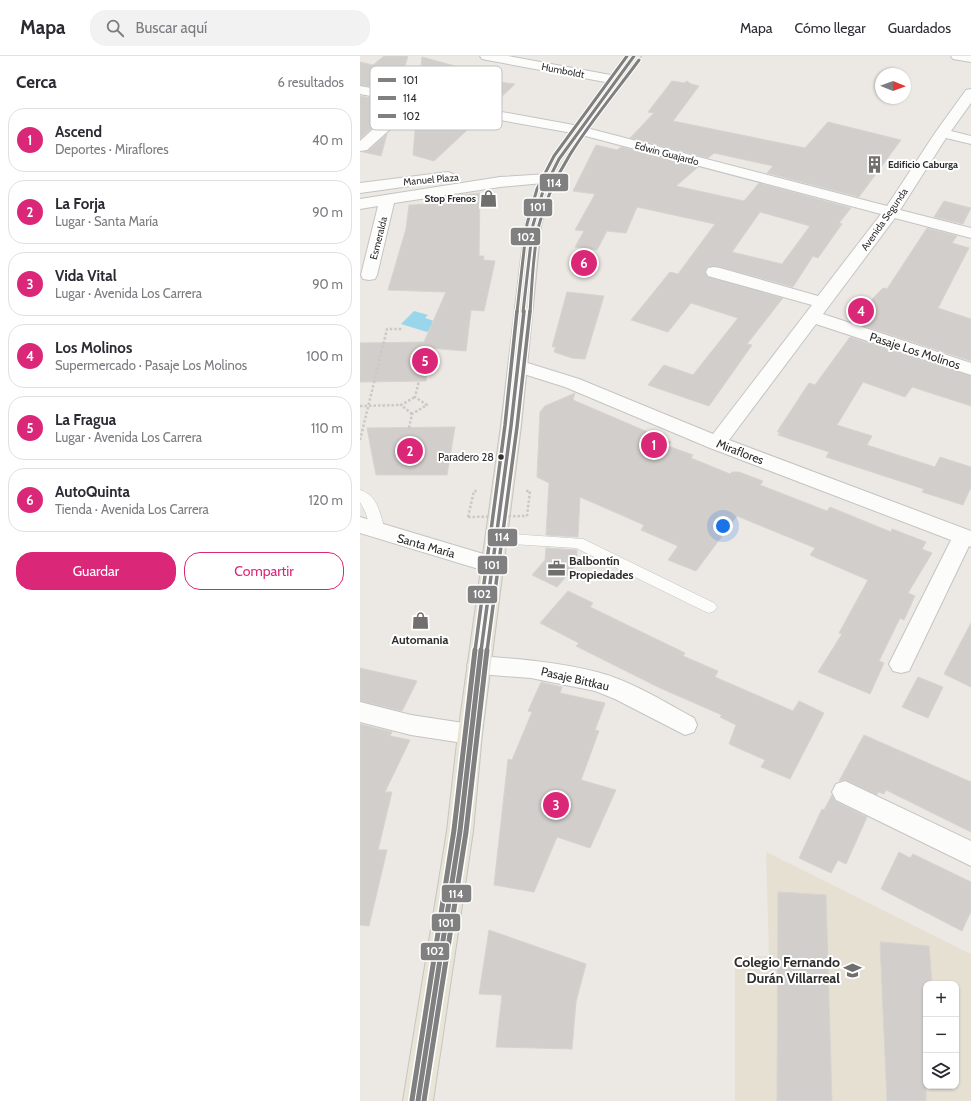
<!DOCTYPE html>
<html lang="es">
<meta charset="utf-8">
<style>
body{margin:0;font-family:Cabin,sans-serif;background:#f2f2f3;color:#2b2b33}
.controls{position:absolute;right:12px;bottom:12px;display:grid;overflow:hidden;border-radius:8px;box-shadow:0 1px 3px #0004}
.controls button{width:36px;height:36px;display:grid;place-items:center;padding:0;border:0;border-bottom:1px solid #e1e1e2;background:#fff;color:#2b2b33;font:20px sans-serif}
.compass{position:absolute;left:515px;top:12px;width:36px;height:36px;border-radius:50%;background:#fff;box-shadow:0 1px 3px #0004;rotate:91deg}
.you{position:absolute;left:363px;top:470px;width:14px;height:14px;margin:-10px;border:3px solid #fff;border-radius:50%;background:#1a73e8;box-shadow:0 0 0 6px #1a73e833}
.badge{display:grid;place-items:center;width:26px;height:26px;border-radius:50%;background:#db2777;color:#fff;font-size:13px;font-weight:700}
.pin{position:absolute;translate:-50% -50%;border:2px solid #fff;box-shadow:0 1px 4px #0006}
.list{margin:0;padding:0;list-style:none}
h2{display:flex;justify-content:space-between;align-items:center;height:52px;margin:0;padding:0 16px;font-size:17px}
h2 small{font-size:13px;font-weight:400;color:#7c7c81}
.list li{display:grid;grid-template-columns:26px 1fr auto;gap:12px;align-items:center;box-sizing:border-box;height:64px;margin:0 8px 8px;padding:0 8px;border:1px solid #e1e1e2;border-radius:16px}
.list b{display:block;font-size:15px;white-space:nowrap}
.list p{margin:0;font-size:13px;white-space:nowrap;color:#7c7c81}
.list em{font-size:13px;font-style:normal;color:#7c7c81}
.actions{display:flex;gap:8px;padding:12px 16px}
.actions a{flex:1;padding:9px 0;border:1px solid #db2777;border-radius:16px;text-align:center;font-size:14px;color:#db2777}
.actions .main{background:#db2777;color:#fff}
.icon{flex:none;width:22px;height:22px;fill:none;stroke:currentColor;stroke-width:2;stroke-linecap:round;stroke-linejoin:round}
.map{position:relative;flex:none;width:611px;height:1045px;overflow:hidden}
header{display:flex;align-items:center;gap:24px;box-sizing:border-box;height:56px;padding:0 20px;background:#fff;border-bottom:1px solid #e1e1e2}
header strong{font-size:19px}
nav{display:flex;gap:22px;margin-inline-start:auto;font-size:14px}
.search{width:280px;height:36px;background:#f2f2f3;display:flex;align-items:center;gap:10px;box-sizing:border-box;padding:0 14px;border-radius:16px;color:#7c7c81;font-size:15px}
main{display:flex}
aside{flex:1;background:#fff}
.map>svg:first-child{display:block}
.education{fill:#e6e0d3;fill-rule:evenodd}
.water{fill:#99d6ec}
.building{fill:#d1cecb;stroke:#d7d4d0;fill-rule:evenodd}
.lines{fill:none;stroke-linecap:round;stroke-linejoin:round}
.service-casing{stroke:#c5c4c5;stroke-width:1}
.minor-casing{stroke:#c5c4c5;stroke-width:2}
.secondary-casing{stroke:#c5c4c5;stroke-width:2}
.primary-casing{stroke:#c6c5c4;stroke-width:2}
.path{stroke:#c9c9c8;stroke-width:2.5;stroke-dasharray:2.5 2;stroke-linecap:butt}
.service{fill:#fcfcfb;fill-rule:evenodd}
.minor{fill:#fcfcfb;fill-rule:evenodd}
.secondary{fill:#fcfcfb;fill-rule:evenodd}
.primary{fill:#e8e4d6;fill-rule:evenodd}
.path-bridge{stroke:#c9c9c8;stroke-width:2.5;stroke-dasharray:2.5 2;stroke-linecap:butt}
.bus-1-far2-casing{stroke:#fff;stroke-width:5}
.bus-1-far1-casing{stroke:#fff;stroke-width:6}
.bus-1-casing{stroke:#fff;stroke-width:8}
.bus-2-far2-casing{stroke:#fff;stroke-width:5}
.bus-2-far1-casing{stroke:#fff;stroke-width:6}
.bus-2-casing{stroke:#fff;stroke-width:8}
.bus-3-far2-casing{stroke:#fff;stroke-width:5}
.bus-3-far1-casing{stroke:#fff;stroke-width:6}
.bus-3-casing{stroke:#fff;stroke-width:8}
.bus-1-far2{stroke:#808080;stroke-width:3}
.bus-1-far1{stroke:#808080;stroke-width:3.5}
.bus-1{stroke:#808080;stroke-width:5}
.bus-2-far2{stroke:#808080;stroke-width:3}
.bus-2-far1{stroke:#808080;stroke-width:3.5}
.bus-2{stroke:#808080;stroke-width:5}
.bus-3-far2{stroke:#808080;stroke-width:3}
.bus-3-far1{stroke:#808080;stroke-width:3.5}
.bus-3{stroke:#808080;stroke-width:5}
.bus-dot{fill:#2e2e2e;stroke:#fff;stroke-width:1.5}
.labels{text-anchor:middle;stroke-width:4;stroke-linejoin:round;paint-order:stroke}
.far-street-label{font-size:10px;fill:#2e2e2e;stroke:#fff}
.far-poi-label{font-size:10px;font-weight:bold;fill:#2e2e2e;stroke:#fff;text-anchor:start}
.bus-label{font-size:11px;fill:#2e2e2e;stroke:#fff;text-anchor:end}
.street-label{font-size:12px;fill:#2e2e2e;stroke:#fff}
.poi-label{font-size:12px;font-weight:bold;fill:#2e2e2e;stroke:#fff;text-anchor:start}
.near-poi-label{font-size:14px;font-weight:bold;fill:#2e2e2e;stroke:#fff;text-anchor:end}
.key{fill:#fff;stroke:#c0c0c0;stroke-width:1}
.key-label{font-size:11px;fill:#2e2e2e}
.line-badge{stroke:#fff;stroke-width:1.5}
.badge-label{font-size:11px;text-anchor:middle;font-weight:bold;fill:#fff}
</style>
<header>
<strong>Mapa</strong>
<div class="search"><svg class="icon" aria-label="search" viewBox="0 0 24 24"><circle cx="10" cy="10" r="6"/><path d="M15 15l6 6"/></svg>Buscar aquí</div>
<nav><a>Mapa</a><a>Cómo llegar</a><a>Guardados</a></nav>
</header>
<main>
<aside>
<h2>Cerca<small>6 resultados</small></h2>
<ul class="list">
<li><span class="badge">1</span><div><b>Ascend</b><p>Deportes · Miraflores</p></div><em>40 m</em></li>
<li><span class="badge">2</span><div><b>La Forja</b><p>Lugar · Santa María</p></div><em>90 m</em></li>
<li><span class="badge">3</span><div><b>Vida Vital</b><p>Lugar · Avenida Los Carrera</p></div><em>90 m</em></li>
<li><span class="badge">4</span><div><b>Los Molinos</b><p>Supermercado · Pasaje Los Molinos</p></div><em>100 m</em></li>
<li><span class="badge">5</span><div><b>La Fragua</b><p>Lugar · Avenida Los Carrera</p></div><em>110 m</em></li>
<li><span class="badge">6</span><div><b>AutoQuinta</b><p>Tienda · Avenida Los Carrera</p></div><em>120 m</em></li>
</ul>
<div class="actions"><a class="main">Guardar</a><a>Compartir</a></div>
</aside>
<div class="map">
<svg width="611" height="1045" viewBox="0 0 611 1045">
<rect width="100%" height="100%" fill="#ece8e4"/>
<path class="education" d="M 406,796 L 611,898 L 611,1045 L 375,1045 L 375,900 L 409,900 ZM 566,928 L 596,928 L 596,1030 L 566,1030 Z"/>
<path class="water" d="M 54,255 L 68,259 L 65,262 L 77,266 L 67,276 L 41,268 Z"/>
<g class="building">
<path d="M 24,0 L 48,0 L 38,35 L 0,29 L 0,6 L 13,9 Z"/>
<path d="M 62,1 L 128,19 L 123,24 L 155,28 L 130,52 L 58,39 Z"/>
<path d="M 312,25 L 324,27 L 327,25 L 331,28 L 339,30 L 313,65 L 445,92 L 468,66 L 541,84 L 499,141 L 407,117 L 413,110 L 354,97 L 348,102 L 270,82 L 294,57 L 288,56 Z"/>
<path d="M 0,40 L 35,46 L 34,52 L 0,83 Z"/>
<path d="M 57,51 L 120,62 L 74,105 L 53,99 Z"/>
<path d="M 27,78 L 21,100 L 3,96 L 8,95 Z"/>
<path d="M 236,89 L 257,94 L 261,91 L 338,111 L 316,130 L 384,145 L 399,127 L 491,152 L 479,167 L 482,168 L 458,202 L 453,200 L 433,231 L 360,211 L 347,211 L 345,217 L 348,221 L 423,242 L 387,288 L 392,289 L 349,350 L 288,329 L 304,309 L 333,319 L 378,262 L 331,247 L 308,276 L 271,264 L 310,216 L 318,218 L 355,168 L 277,151 L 266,177 L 247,175 L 237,194 L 215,191 L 224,175 L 215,174 L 235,138 L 213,135 ZM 400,156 L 450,170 L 422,208 L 372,196 Z"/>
<path d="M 120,137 L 119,200 L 124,200 L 123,204 L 135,205 L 124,255 L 111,254 L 106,295 L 69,292 L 66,325 L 0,326 L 0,287 L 64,286 L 86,236 L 28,234 L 46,173 L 49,149 L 90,147 L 92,140 Z"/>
<path d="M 584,145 L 611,152 L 603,168 L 574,161 Z"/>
<path d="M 567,172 L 597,180 L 592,187 L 609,192 L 578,252 L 611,263 L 611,305 L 498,268 L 502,263 L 495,261 L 523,232 L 527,233 Z"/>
<path d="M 207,236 L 244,240 L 225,303 L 212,302 L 194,296 L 196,291 L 192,291 Z"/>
<path d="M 490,281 L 611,320 L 611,350 L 552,331 L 545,341 L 503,326 L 477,369 L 512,380 L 507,389 L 575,411 L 580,401 L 611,411 L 611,431 L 603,449 L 562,436 L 564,433 L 466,401 L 469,396 L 418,379 L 420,376 L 417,376 L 449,327 L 455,329 Z"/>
<path d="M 215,337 L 213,344 L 311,386 L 308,390 L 333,399 L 331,402 L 370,418 L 372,416 L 379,416 L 403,425 L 400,429 L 467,455 L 470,451 L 531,476 L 532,473 L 566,486 L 562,493 L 572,497 L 548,537 L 555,540 L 544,564 L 540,562 L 519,605 L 524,607 L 510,638 L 458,616 L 482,578 L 479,577 L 508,524 L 450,499 L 455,492 L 377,460 L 336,515 L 308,504 L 318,490 L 281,474 L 284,469 L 220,441 L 218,481 L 186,479 L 189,427 L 177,421 L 180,356 L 185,350 Z"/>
<path d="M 95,371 L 87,419 L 16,419 L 7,372 Z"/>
<path d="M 186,492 L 217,494 L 217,508 L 197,531 L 172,519 L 185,504 Z"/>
<path d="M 208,535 L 233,547 L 230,551 L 325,597 L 323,600 L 358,615 L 355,621 L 433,655 L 439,645 L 464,657 L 430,723 L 401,711 L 405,704 L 369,688 L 376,669 L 360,661 L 362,659 L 300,632 L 216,590 L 219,587 L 180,567 Z"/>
<path d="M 611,567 L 611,631 L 584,618 Z"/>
<path d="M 0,612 L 57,625 L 42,655 L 0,645 Z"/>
<path d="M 558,621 L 583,631 L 568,662 L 542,651 Z"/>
<path d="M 181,626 L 202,631 L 200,637 L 245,647 L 235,674 L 239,675 L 221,724 L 256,734 L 230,792 L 197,781 L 174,836 L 134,829 L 148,703 L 152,704 L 172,656 L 168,655 Z"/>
<path d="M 0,668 L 32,676 L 30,680 L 50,684 L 25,736 L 32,736 L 18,794 L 27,794 L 9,870 L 0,869 Z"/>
<path d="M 504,679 L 611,726 L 611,776 L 526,734 L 524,738 L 518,736 L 517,739 L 486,724 L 479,725 Z"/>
<path d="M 472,739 L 475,745 L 507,761 L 486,808 L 478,804 L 471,817 L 439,802 L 462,753 L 464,754 Z"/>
<path d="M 539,796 L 550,802 L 553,798 L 611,826 L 611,855 L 602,875 L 521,833 Z"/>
<path d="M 418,836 L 466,839 L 472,1045 L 417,1045 Z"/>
<path d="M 129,874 L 226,908 L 216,946 L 212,993 L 136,991 L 142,939 L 119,938 Z"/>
<path d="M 520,886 L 569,890 L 572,928 L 566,928 L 566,1045 L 527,1045 Z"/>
</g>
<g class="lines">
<defs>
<g id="service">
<path d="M 0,434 C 18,439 21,460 25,476 L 23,480 L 18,481 L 13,480 L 5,455 L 0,446 Z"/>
<path d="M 136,477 L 223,483 L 354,547 L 357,551 L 354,555 L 349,557 L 344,555 L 216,492 L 136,487 L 131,486 L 129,482 L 131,478 Z"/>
</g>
<g id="minor">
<path d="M 591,0 L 611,0 L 611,6 L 593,3 Z"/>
<path d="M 0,30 L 219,70 L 527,150 L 575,77 L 606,34 L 611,33 L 611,47 L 591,75 L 611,80 L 611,88 L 586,82 L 540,154 L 611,172 L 611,182 L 535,162 L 463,258 L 611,307 L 611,319 L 456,268 L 369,384 L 611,475 L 611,491 L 609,490 L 549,615 L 541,617 L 533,615 L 529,608 L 591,484 L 350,392 L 205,331 L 151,314 L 149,310 L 151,306 L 158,304 L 219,323 L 353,378 L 452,249 L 348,220 L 346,216 L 348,212 L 354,211 L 360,212 L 458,240 L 521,158 L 218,78 L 57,49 L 7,94 L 0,95 L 0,85 L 43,46 L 0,38 Z"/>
<path d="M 88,116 L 93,118 L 96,121 L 93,124 L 0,137 L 0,127 Z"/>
<path d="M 189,118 L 194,120 L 197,123 L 194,126 L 140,131 L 34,147 L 17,219 L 15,223 L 9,224 L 3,223 L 1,219 L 18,150 L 0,153 L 0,143 L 140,121 Z"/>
<path d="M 0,461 L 140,503 L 143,509 L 140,515 L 132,517 L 0,477 Z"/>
<path d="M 119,600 C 159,603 198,606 237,616 C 271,625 303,645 334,662 L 337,669 L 334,676 L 325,679 L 255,643 L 235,635 L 171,622 L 119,618 L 111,616 L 107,609 L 111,602 Z"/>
<path d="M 0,646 L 51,659 L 110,668 L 119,671 L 122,678 L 119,685 L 110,688 L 51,679 L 0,666 Z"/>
<path d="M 485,725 L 611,785 L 611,810 L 476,744 L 472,736 L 476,728 Z"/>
</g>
<path id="secondary" d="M 120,0 L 148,0 L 256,20 L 261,21 L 263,24 L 261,27 L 256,28 L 127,4 L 122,3 Z"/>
<path id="primary" d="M 267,0 L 281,0 L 206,103 L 191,135 L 181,169 L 161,370 L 122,678 L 113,775 L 73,1045 L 43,1045 L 87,775 L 98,678 L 141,370 L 165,169 L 175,135 L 192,103 Z"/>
</defs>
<use href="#service" class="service-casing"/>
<use href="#minor" class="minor-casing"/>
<use href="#secondary" class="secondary-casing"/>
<use href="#primary" class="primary-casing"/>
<g class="path">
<path d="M 0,350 L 41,349"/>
<path d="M 52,358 L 41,349 L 55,341"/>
<path d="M 49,372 L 52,358 L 67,349 L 55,341 L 59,325"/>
<path d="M 0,384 L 27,273 L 42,273"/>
<path d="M 166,435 L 170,435 L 167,460"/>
<path d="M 108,461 L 114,435 L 117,435"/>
</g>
<use href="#service" class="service"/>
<use href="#minor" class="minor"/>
<use href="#secondary" class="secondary"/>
<use href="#primary" class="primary"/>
<path class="path-bridge" d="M 108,461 L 167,460"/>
<defs>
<path id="bus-1-far2" d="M 163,256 L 173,169 L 183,135 L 199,103 L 274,0"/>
<path id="bus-1-far1" d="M 121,595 L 151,370 L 164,255"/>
<path id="bus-1" d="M 58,1045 L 100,775 L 121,594"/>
<path id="bus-2-far2" d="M 170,256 C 172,230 173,194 179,169 C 195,105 241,56 279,4"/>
<path id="bus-2-far1" d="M 127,595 L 157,371 L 170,255"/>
<path id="bus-2" d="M 64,1045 L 106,776 L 127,594"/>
<path id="bus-3-far2" d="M 157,256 L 167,168 L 177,133 L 194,100 L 267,0"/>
<path id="bus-3-far1" d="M 115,595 L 145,369 L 157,255"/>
<path id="bus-3" d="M 52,1044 L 94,774 L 115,594"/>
</defs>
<use href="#bus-1-far2" class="bus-1-far2-casing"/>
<use href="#bus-1-far1" class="bus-1-far1-casing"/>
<use href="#bus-1" class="bus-1-casing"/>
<use href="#bus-2-far2" class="bus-2-far2-casing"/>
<use href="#bus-2-far1" class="bus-2-far1-casing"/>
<use href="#bus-2" class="bus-2-casing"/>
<use href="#bus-3-far2" class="bus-3-far2-casing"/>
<use href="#bus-3-far1" class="bus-3-far1-casing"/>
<use href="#bus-3" class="bus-3-casing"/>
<use href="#bus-1-far2" class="bus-1-far2"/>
<use href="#bus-1-far1" class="bus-1-far1"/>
<use href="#bus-1" class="bus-1"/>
<use href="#bus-2-far2" class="bus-2-far2"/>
<use href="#bus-2-far1" class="bus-2-far1"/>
<use href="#bus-2" class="bus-2"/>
<use href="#bus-3-far2" class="bus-3-far2"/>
<use href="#bus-3-far1" class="bus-3-far1"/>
<use href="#bus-3" class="bus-3"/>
</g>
<defs>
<symbol id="building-bare" viewBox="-9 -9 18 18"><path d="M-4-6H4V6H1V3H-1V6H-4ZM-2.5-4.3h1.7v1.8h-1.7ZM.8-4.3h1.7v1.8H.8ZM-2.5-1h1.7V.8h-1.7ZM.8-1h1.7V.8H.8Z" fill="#706f6e" stroke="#fff" stroke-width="2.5" paint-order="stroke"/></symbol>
<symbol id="shop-bare" viewBox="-9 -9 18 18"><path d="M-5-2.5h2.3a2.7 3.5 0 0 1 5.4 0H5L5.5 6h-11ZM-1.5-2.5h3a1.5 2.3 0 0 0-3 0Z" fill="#706f6e" stroke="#fff" stroke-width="2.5" paint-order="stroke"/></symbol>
<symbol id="office-bare" viewBox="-9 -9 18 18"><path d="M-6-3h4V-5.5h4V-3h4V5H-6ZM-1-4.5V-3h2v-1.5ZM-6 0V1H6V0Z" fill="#706f6e" stroke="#fff" stroke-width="2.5" paint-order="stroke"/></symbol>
<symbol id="school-bare" viewBox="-9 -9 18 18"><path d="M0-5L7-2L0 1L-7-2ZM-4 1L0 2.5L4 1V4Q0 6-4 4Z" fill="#706f6e" stroke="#fff" stroke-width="2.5" paint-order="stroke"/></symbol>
</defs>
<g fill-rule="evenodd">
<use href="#building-bare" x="502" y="96" width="25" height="25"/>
<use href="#shop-bare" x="116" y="130" width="25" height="25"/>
<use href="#office-bare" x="184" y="500" width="25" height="25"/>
<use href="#shop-bare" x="48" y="552" width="25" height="25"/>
<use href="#school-bare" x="480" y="902" width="25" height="25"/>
</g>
<circle class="bus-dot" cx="141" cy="401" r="3.5"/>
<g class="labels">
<g class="far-street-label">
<text transform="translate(203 14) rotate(11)" y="4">Humboldt</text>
<text transform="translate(307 97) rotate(15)" y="4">Edwin Guajardo</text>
<text transform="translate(71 123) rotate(-5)" y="4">Manuel Plaza</text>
<text transform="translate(524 163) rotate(-55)" y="4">Avenida Segunda</text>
<text transform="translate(18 182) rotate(-76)" y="4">Esmeralda</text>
</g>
<g class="far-poi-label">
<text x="528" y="112">Edificio Caburga</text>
<text x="116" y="146" text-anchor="end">Stop Frenos</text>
</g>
<g class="bus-label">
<text x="134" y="405">Paradero 28</text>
</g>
<g class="street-label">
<text transform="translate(555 295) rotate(18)" y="4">Pasaje Los Molinos</text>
<text transform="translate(380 396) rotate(21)" y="4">Miraflores</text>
<text transform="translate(66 490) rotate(16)" y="4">Santa María</text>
<text transform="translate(215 623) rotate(13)" y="4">Pasaje Bittkau</text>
</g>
<g class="poi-label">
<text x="209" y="509">Balbontín<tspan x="209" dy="14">Propiedades</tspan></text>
<text x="60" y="588" text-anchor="middle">Automania</text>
</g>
<g class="near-poi-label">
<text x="480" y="911">Colegio Fernando<tspan x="480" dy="16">Durán Villarreal</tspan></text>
</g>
</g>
<rect x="10" y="10" width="132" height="64" rx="6" class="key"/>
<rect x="18" y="22" width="18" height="4" fill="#808080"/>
<rect x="18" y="40" width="18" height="4" fill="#808080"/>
<rect x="18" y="58" width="18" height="4" fill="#808080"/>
<g class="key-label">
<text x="43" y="28">101</text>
<text x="43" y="46">114</text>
<text x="43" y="64">102</text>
</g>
<g class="line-badge">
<rect x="179" y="117" width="30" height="19" rx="4" fill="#808080"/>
<rect x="163" y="142" width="30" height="19" rx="4" fill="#808080"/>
<rect x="150" y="171" width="31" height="19" rx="4" fill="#808080"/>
<rect x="127" y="472" width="31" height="19" rx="4" fill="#808080"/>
<rect x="117" y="499" width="31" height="20" rx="4" fill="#808080"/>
<rect x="107" y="529" width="31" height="19" rx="4" fill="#808080"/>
<rect x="81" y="828" width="31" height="19" rx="4" fill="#808080"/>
<rect x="71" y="857" width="30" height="19" rx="4" fill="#808080"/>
<rect x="60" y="886" width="30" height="19" rx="4" fill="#808080"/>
</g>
<g class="badge-label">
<text x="194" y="131">114</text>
<text x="178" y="155">101</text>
<text x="166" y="185">102</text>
<text x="142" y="485">114</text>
<text x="132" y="513">101</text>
<text x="122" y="542">102</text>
<text x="96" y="842">114</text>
<text x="86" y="871">101</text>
<text x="75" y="899">102</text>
</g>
</svg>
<div class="controls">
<button>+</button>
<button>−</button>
<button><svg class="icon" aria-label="layers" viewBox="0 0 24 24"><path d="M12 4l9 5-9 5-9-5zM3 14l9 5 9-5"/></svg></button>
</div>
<svg class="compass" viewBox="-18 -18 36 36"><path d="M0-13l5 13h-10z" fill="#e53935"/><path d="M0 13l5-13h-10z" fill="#7c7c81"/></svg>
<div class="you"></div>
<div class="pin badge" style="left:294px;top:389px">1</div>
<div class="pin badge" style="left:50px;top:395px">2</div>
<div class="pin badge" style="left:196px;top:749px">3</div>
<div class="pin badge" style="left:501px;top:255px">4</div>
<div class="pin badge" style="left:65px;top:305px">5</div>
<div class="pin badge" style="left:224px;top:207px">6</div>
</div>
</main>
